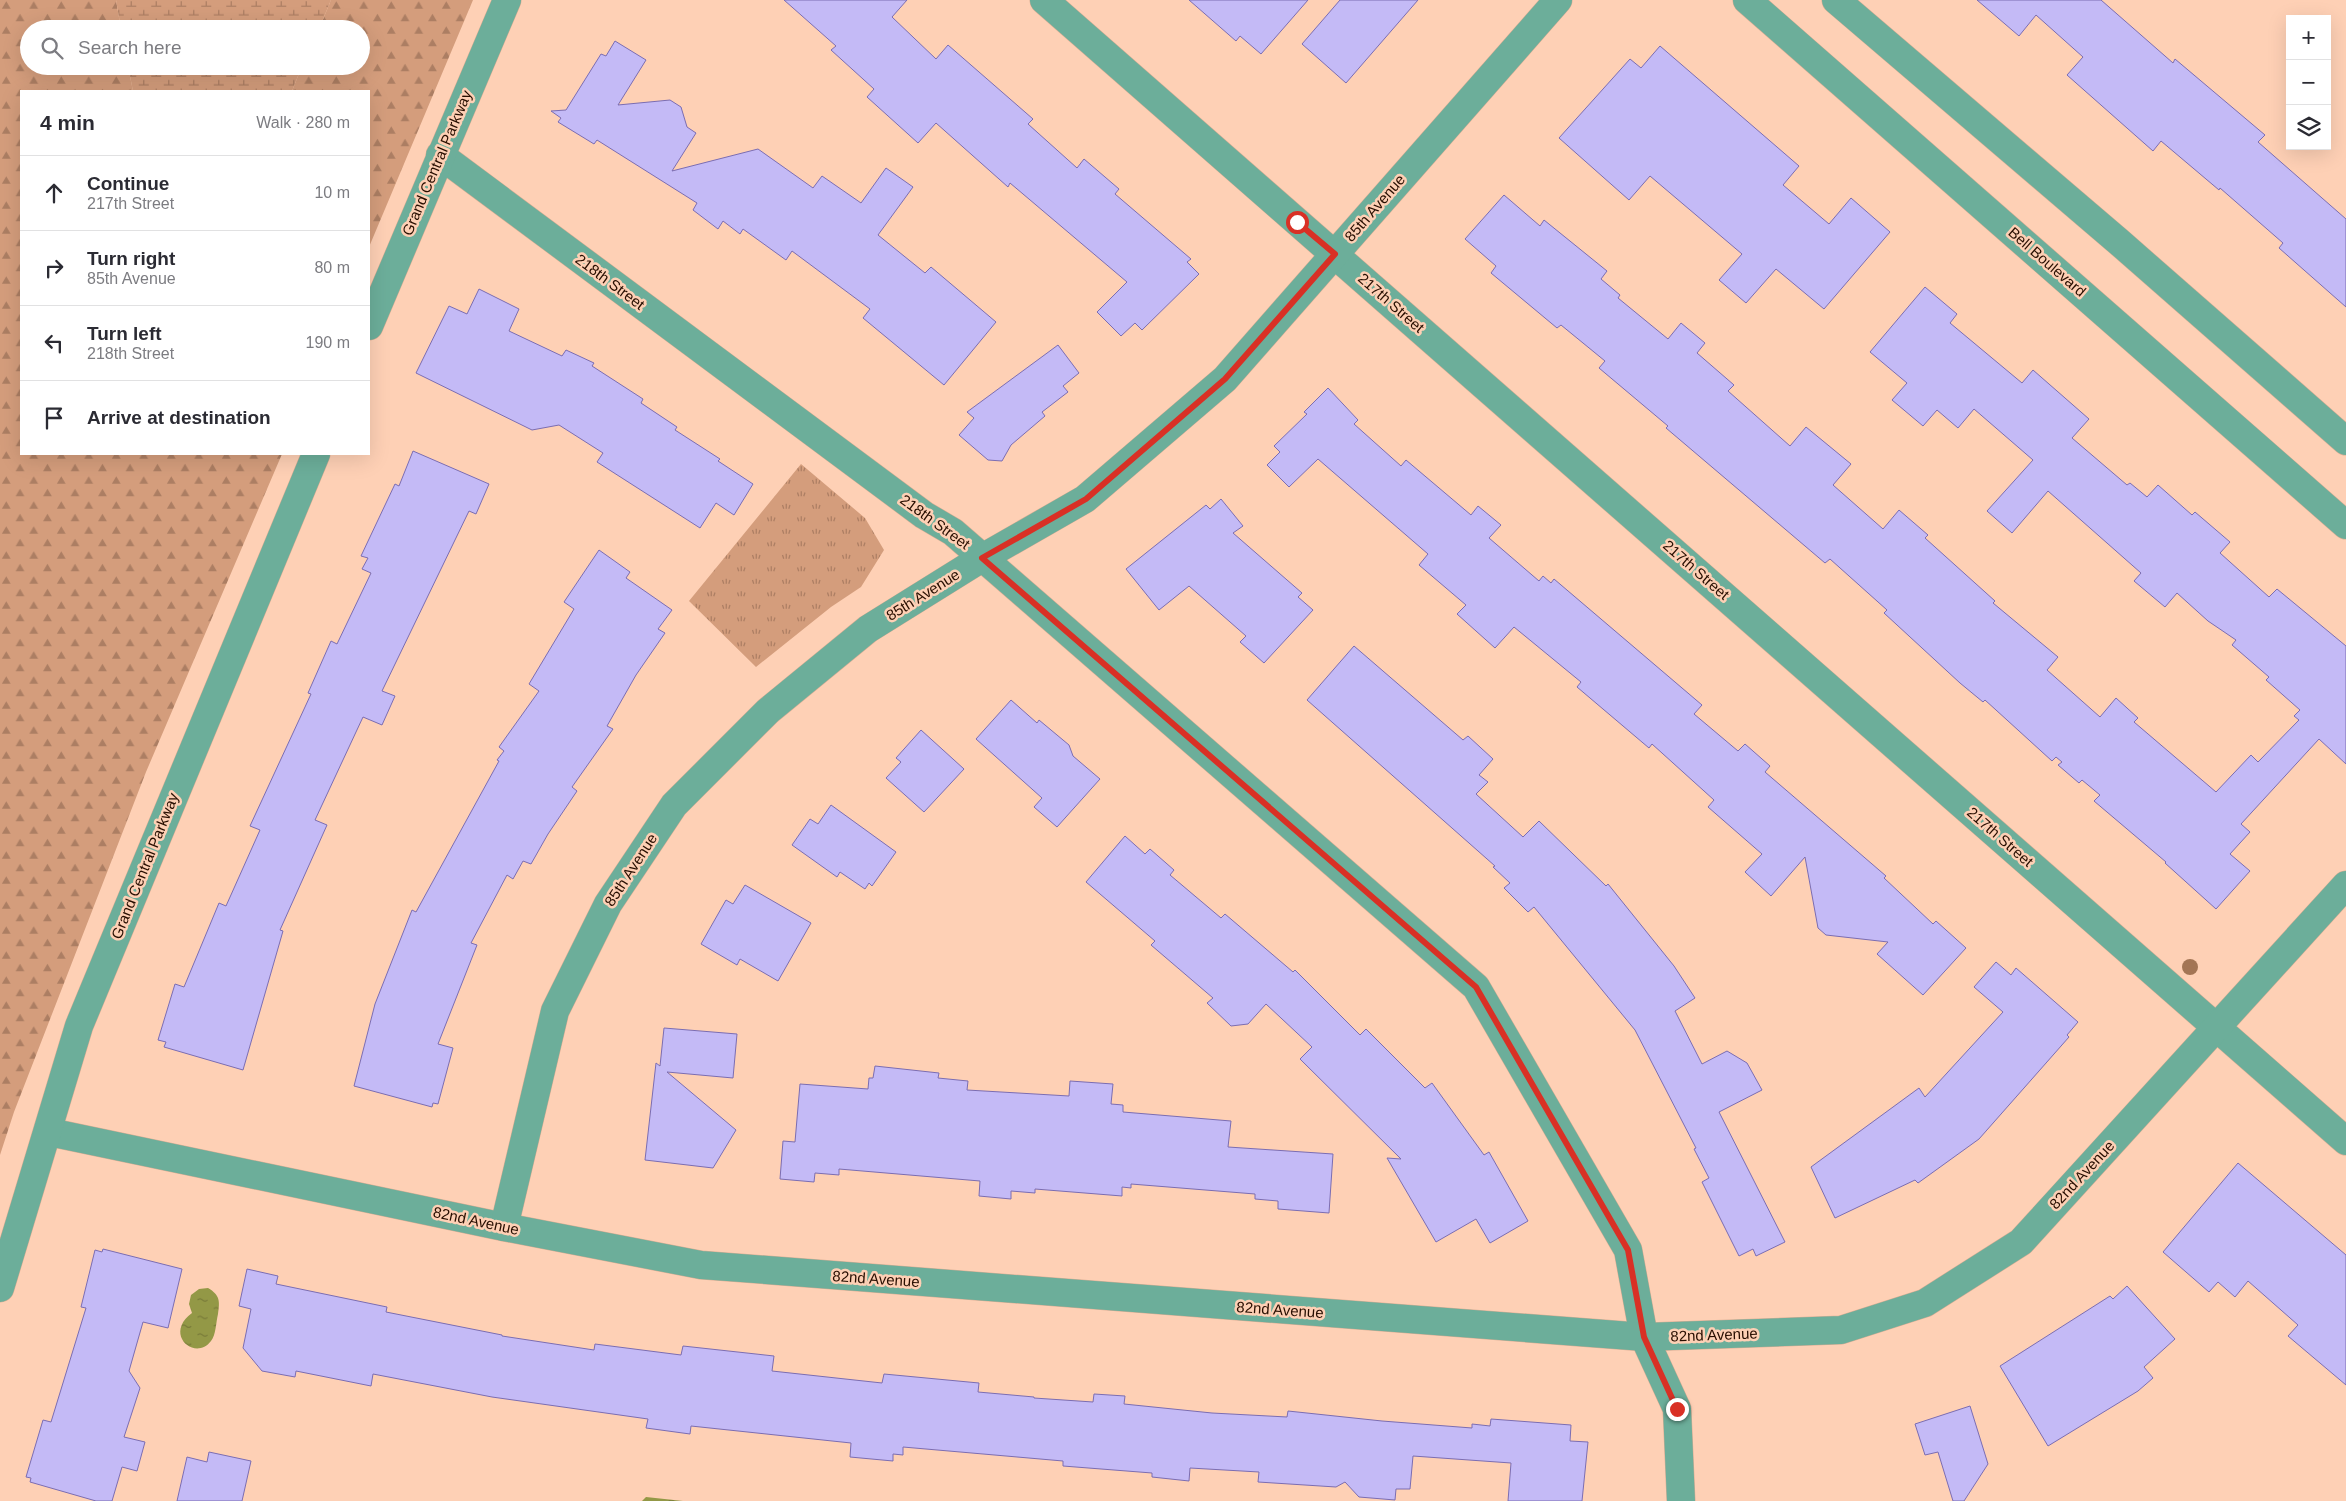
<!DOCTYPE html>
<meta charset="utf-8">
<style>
body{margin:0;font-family:Helvetica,sans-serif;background:#f7f7f7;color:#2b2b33}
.controls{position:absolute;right:15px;top:15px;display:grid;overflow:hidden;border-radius:0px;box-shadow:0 5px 20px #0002}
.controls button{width:45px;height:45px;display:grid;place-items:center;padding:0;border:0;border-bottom:1px solid #e1e1e2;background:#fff;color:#2b2b33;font:25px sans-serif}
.stop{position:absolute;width:15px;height:15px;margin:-11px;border:4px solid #d93025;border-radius:50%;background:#fff}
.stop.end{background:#d93025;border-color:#fff;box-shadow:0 1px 5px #0008}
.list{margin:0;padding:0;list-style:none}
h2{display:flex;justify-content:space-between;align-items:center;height:65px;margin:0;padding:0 20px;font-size:21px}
h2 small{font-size:16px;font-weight:400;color:#7c7c81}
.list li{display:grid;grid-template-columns:32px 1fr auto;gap:15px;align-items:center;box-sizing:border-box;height:75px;padding:0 20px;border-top:1px solid #e1e1e2}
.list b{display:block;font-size:19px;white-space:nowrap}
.list p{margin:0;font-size:16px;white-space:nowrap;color:#7c7c81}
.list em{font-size:16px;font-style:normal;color:#7c7c81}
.icon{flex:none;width:28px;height:28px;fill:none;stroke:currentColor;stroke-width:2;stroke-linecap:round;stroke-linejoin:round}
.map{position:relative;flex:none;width:2346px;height:1501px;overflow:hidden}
.search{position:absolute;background:#fff;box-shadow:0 5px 20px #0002;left:20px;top:20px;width:350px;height:55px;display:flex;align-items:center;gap:12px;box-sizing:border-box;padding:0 18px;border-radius:28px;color:#7c7c81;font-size:19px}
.panel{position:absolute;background:#fff;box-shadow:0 5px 20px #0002;left:20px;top:90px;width:350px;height:365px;border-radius:0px}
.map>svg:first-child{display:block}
.grass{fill:url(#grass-tufts)}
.forest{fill:url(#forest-firs)}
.wetland{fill:url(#wetland-marsh)}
.water{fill:url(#water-ripples)}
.building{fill:#c4baf6;stroke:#7b6db2}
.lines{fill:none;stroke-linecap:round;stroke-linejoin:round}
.minor-casing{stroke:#d7ad94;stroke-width:29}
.minor{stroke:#6cae9a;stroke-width:28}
.tree{fill:#a37555}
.route{stroke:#d93025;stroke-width:6}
.labels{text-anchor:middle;stroke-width:5;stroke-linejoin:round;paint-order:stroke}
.street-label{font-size:15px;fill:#280e00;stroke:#fed0b5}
</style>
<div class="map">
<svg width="2346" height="1501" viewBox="0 0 2346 1501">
<defs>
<pattern id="grass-tufts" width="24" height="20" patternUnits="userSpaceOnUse" patternTransform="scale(1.25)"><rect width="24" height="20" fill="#d49d7c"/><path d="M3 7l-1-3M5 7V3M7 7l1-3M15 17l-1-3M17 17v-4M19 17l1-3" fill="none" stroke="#ac7e63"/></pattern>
<pattern id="forest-firs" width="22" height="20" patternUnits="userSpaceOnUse" patternTransform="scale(1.25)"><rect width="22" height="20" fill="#d49d7c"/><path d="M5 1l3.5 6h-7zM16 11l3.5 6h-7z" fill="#ac7e63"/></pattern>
<pattern id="wetland-marsh" width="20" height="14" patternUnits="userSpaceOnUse" patternTransform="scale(1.25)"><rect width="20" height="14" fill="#d49d7c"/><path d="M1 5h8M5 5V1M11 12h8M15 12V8" fill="none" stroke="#ac7e63"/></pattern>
<pattern id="water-ripples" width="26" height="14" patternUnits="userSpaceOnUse" patternTransform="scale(1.25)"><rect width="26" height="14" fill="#939846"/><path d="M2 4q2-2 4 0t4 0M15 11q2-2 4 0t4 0" fill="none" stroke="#787a38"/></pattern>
</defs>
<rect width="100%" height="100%" fill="#fed0b5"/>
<path class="grass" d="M 801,464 L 865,518 L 884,550 L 861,587 L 831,607 L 756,667 L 689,601 Z"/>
<g class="forest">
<path d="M 0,0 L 116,0 L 121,29 L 29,29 L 29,66 L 128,66 L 133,91 L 21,91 L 21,454 L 282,454 L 146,772 L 14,1112 L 0,1155 Z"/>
<path d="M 331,0 L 473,0 L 369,247 L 369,91 L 292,91 L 302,66 L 361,66 L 361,29 L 319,29 Z"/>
</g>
<g class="wetland">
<path d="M 116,0 L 331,0 L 319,29 L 121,29 Z"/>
<path d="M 128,66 L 302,66 L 292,91 L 133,91 Z"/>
</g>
<g class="water">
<path d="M 208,1288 C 220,1295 220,1301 218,1314 C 216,1322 216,1335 211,1341 C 195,1362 163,1334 192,1313 L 189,1304 L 191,1295 L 199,1289 Z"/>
<path d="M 646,1497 L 683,1501 L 642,1501 Z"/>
</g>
<g class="building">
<path d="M 784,0 L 907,0 L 892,17 L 936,59 L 948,45 L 1033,119 L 1028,124 L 1077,168 L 1084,159 L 1119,189 L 1115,194 L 1191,259 L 1187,262 L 1199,274 L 1142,330 L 1135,323 L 1121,336 L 1097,312 L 1127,282 L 1010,183 L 1008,187 L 936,123 L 918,143 L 867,97 L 874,89 L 831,50 L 836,46 Z"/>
<path d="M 1189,0 L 1308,0 L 1261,54 L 1240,36 L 1236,41 Z"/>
<path d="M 1340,0 L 1418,0 L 1346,83 L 1302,44 Z"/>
<path d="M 1977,0 L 2101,0 L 2173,63 L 2175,59 L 2265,135 L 2258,142 L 2346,219 L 2346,307 L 2279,248 L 2283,243 L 2220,188 L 2219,190 L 2161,141 L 2153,151 L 2067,75 L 2083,57 L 2036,15 L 2019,36 Z"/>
<path d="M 615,41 L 646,60 L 618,105 L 670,100 L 681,107 L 687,127 L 696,133 L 672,171 L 758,149 L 813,188 L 822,176 L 861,203 L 886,168 L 913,187 L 878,235 L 925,273 L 931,267 L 996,322 L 944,385 L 863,318 L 870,309 L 792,251 L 786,260 L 743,229 L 740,234 L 723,221 L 718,229 L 693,210 L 697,203 L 597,140 L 594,144 L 558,122 L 561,118 L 551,111 L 566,110 L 601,54 L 606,56 Z"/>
<path d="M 1660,46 L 1799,166 L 1783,185 L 1829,224 L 1851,198 L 1890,232 L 1824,309 L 1776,269 L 1746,303 L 1719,280 L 1742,254 L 1650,176 L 1629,200 L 1559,138 L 1630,59 L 1641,68 Z"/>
<path d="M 1504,195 L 1540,226 L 1544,220 L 1607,271 L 1601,279 L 1620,295 L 1618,298 L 1668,339 L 1681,323 L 1705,343 L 1697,353 L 1734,385 L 1728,391 L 1790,446 L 1806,427 L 1851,464 L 1833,485 L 1883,529 L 1899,510 L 1928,535 L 1925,538 L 1995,601 L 1993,603 L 2058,657 L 2047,670 L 2100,717 L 2116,698 L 2138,718 L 2134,722 L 2216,792 L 2251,755 L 2258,762 L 2299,720 L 2294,716 L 2300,710 L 2266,680 L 2269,677 L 2232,645 L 2236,640 L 2208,621 L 2177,593 L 2165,607 L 2134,581 L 2141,573 L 2048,491 L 2012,533 L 1987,511 L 2033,460 L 1974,409 L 1958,428 L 1937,410 L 1923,426 L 1892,400 L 1907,383 L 1870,352 L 1925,287 L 1957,314 L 1950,323 L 2022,383 L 2033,370 L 2089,419 L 2072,438 L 2127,485 L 2130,483 L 2147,497 L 2158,485 L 2192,515 L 2195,512 L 2230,542 L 2220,553 L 2269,597 L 2277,589 L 2346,646 L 2346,764 L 2319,739 L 2241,824 L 2250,832 L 2230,854 L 2250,871 L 2216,909 L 2165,863 L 2166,862 L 2094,801 L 2100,795 L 2082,780 L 2079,783 L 2058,765 L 2062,762 L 2056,757 L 2052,761 L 1985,700 L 1983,702 L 1960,683 L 1884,613 L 1887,610 L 1830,559 L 1825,563 L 1666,428 L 1668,426 L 1599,368 L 1605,361 L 1561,325 L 1557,328 L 1491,273 L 1496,266 L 1465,239 Z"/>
<path d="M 479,289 L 519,309 L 509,331 L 562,356 L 566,350 L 594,363 L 592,366 L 643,399 L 641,403 L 677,427 L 675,430 L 720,459 L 718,461 L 753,484 L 734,515 L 716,503 L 700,528 L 597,462 L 603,453 L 559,425 L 532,430 L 416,373 L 449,306 L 467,314 Z"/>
<path d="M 1058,345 L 1079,373 L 1063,386 L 1068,392 L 1042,412 L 1045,416 L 1011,445 L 1002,461 L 988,460 L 959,435 L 974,418 L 967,412 Z"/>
<path d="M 1328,388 L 1358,420 L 1354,424 L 1401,466 L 1406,460 L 1471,515 L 1478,506 L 1501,525 L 1489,538 L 1539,581 L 1543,576 L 1551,583 L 1554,579 L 1702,705 L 1694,714 L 1738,751 L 1745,744 L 1770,766 L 1765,772 L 1886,876 L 1884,878 L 1933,924 L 1936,921 L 1966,948 L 1923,995 L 1877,954 L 1888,942 L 1826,935 L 1818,928 L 1805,857 L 1771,896 L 1745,872 L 1762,854 L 1708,807 L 1714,800 L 1652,744 L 1649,748 L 1577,687 L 1581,682 L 1514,627 L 1495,648 L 1457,614 L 1466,605 L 1419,565 L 1428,554 L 1318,459 L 1289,487 L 1267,465 L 1280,452 L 1274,446 L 1307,414 L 1304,412 Z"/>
<path d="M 413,451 L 489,484 L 476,514 L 469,511 L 382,691 L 395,696 L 382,725 L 363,717 L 315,820 L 327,825 L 280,930 L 283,931 L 243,1070 L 164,1047 L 166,1042 L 158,1040 L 175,984 L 184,987 L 219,903 L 226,906 L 260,830 L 250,826 L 311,694 L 308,693 L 331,641 L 337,644 L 371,573 L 362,569 L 368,558 L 361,556 L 395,484 L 399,486 Z"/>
<path d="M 1221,499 L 1243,526 L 1233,533 L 1302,593 L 1298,597 L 1313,610 L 1264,663 L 1240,642 L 1246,636 L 1189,586 L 1159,610 L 1126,569 L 1206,505 L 1210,509 Z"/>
<path d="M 599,550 L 630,572 L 626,578 L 672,610 L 658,629 L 665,633 L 636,675 L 607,726 L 613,729 L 572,787 L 577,791 L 548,834 L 531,864 L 523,861 L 513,879 L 507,875 L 471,943 L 477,945 L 438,1044 L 453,1048 L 438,1104 L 433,1103 L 432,1107 L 354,1086 L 375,1004 L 412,910 L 416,912 L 499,761 L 497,760 L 504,751 L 499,747 L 539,691 L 529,684 L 574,609 L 564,602 Z"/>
<path d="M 1354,646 L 1463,740 L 1468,736 L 1493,759 L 1479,775 L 1488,782 L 1476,794 L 1523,837 L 1539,821 L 1606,886 L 1608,884 L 1674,966 L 1695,998 L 1675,1011 L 1702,1064 L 1727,1051 L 1747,1063 L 1762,1090 L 1719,1112 L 1785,1242 L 1756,1256 L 1753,1249 L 1739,1256 L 1702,1182 L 1709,1178 L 1694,1149 L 1696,1148 L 1635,1030 L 1534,907 L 1528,912 L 1504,888 L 1510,883 L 1493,867 L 1495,866 L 1307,700 Z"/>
<path d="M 1011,700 L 1037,723 L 1039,720 L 1069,745 L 1073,756 L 1100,779 L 1057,827 L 1034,807 L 1042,798 L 976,739 Z"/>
<path d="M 921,730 L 964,769 L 924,812 L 886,778 L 901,762 L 896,758 Z"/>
<path d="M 831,805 L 896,852 L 872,886 L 869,883 L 865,889 L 840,872 L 837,877 L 792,845 L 810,819 L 818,824 Z"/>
<path d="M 1125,836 L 1145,854 L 1150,849 L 1174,870 L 1170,875 L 1221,918 L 1225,914 L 1293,972 L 1295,970 L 1360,1035 L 1366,1029 L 1425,1088 L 1432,1083 L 1484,1155 L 1489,1152 L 1528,1221 L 1490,1243 L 1476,1219 L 1436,1242 L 1387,1158 L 1401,1159 L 1300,1059 L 1312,1047 L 1266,1004 L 1248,1024 L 1231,1026 L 1207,1003 L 1213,998 L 1151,945 L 1155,941 L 1086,882 Z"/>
<path d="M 745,885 L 811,923 L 778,981 L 740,959 L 737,965 L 701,944 L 726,900 L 733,904 Z"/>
<path d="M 1996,962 L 2011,975 L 2016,968 L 2078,1022 L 2067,1035 L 2069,1037 L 1979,1139 L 1918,1183 L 1915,1180 L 1835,1218 L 1811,1167 L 1919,1088 L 1925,1097 L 2003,1012 L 1974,987 Z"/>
<path d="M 664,1028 L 737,1034 L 733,1078 L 667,1072 L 736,1130 L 713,1168 L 645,1160 L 656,1063 L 660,1066 Z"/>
<path d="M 875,1066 L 939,1073 L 938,1078 L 968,1081 L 967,1090 L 1069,1096 L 1070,1081 L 1113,1084 L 1111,1104 L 1123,1105 L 1123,1112 L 1231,1121 L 1228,1147 L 1333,1154 L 1329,1213 L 1278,1209 L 1278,1201 L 1255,1199 L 1255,1194 L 1131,1184 L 1131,1188 L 1122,1187 L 1122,1196 L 1035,1189 L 1035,1193 L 1011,1191 L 1011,1199 L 979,1196 L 980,1181 L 839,1169 L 839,1175 L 815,1173 L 814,1182 L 780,1179 L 783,1141 L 795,1142 L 800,1084 L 868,1089 L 869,1078 L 873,1078 Z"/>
<path d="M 2238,1163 L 2346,1255 L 2346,1385 L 2288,1336 L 2298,1325 L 2248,1281 L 2235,1297 L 2218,1282 L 2209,1292 L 2163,1252 Z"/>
<path d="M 103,1249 L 182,1269 L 168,1328 L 143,1322 L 129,1371 L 140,1388 L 124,1437 L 145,1442 L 137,1471 L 122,1467 L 112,1501 L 96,1501 L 30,1482 L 31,1478 L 26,1477 L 43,1420 L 51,1422 L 86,1308 L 81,1307 L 95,1250 L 102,1252 Z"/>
<path d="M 247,1269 L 278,1276 L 276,1284 L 387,1307 L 386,1312 L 502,1335 L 502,1336 L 594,1350 L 595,1344 L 681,1355 L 683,1346 L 774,1356 L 772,1371 L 882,1383 L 884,1374 L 979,1383 L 978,1392 L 1034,1397 L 1034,1398 L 1093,1402 L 1094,1394 L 1125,1396 L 1124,1404 L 1212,1413 L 1287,1417 L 1288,1411 L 1382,1421 L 1472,1428 L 1472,1424 L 1490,1426 L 1491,1419 L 1571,1425 L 1570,1441 L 1588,1442 L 1582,1501 L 1508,1501 L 1511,1463 L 1413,1456 L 1410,1489 L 1396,1489 L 1395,1500 L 1359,1497 L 1345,1482 L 1336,1487 L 1258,1482 L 1259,1472 L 1190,1468 L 1189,1481 L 1152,1477 L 1152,1473 L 1063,1466 L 1063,1461 L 903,1447 L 903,1455 L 893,1454 L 893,1461 L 850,1457 L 851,1443 L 691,1426 L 690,1434 L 646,1428 L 648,1419 L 492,1397 L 373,1374 L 371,1386 L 296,1371 L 295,1377 L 262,1371 L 243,1348 L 251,1309 L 239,1306 Z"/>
<path d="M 2127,1286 L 2175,1339 L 2144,1367 L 2153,1378 L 2138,1391 L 2048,1446 L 2000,1366 L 2110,1296 L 2113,1299 Z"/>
<path d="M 1970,1406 L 1988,1464 L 1964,1501 L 1953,1501 L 1938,1452 L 1925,1455 L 1915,1424 Z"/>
<path d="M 209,1452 L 251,1461 L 242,1501 L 177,1501 L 187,1457 L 207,1462 Z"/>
</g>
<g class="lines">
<defs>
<g id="minor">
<path d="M 1044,0 L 2346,1141"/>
<path d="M 1747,0 L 2346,525"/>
<path d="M 1836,0 L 2119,242 L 2346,441"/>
<path d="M 440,155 L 924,515 L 953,532 L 1476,987 L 1628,1250 L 1644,1337 L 1677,1409 L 1681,1501"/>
<path d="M 369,326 L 507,0"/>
<path d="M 49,1132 L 504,1227 L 701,1265 L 1644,1337 L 1841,1330 L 1925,1303 L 2021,1242 L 2346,885"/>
<path d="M 504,1227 L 555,1011 L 608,904 L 674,805 L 768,711 L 868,629 L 982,558 L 1085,499 L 1225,379 L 1558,0"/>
<path d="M 0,1288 L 79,1026 L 316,454"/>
</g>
</defs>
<use href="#minor" class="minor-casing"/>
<use href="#minor" class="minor"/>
</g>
<circle class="tree" cx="2190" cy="967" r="8"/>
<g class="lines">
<path class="route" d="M 1297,222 L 1335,254 L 1225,379 L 1086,499 L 982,558 L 1476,987 L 1628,1250 L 1644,1337 L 1677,1409"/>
</g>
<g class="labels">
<g class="street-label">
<text transform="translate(437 163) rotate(-67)" y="5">Grand Central Parkway</text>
<text transform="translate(1375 208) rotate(-49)" y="5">85th Avenue</text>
<text transform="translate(2047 262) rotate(41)" y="5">Bell Boulevard</text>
<text transform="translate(610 282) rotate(37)" y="5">218th Street</text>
<text transform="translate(1391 303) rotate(41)" y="5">217th Street</text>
<text transform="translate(935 522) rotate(36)" y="5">218th Street</text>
<text transform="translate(1696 570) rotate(41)" y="5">217th Street</text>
<text transform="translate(923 595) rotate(-32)" y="5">85th Avenue</text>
<text transform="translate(2000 837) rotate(41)" y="5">217th Street</text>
<text transform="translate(145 866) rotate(-68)" y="5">Grand Central Parkway</text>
<text transform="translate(631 870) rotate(-57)" y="5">85th Avenue</text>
<text transform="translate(2082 1175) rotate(-47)" y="5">82nd Avenue</text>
<text transform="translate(476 1221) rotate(12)" y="5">82nd Avenue</text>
<text transform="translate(876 1279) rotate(4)" y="5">82nd Avenue</text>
<text transform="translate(1280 1310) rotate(4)" y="5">82nd Avenue</text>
<text transform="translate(1714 1335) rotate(-2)" y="5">82nd Avenue</text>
</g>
</g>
</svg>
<div class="controls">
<button>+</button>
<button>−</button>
<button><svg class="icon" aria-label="layers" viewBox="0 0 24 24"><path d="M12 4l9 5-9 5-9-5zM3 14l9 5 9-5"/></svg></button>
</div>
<div class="stop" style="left:1297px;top:222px"></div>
<div class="stop end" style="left:1677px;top:1409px"></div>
<div class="search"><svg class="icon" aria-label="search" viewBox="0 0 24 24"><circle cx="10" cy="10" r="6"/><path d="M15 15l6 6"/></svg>Search here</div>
<section class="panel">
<h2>4 min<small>Walk · 280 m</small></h2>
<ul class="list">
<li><svg class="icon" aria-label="ahead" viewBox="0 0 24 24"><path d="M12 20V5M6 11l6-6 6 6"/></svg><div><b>Continue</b><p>217th Street</p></div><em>10 m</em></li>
<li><svg class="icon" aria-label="right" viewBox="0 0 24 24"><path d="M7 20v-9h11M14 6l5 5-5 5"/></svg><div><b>Turn right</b><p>85th Avenue</p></div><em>80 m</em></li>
<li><svg class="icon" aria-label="left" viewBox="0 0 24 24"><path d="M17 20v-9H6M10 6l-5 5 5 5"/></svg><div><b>Turn left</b><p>218th Street</p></div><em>190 m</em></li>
<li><svg class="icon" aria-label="arrive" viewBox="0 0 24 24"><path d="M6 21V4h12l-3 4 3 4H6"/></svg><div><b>Arrive at destination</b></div></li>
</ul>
</section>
</div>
